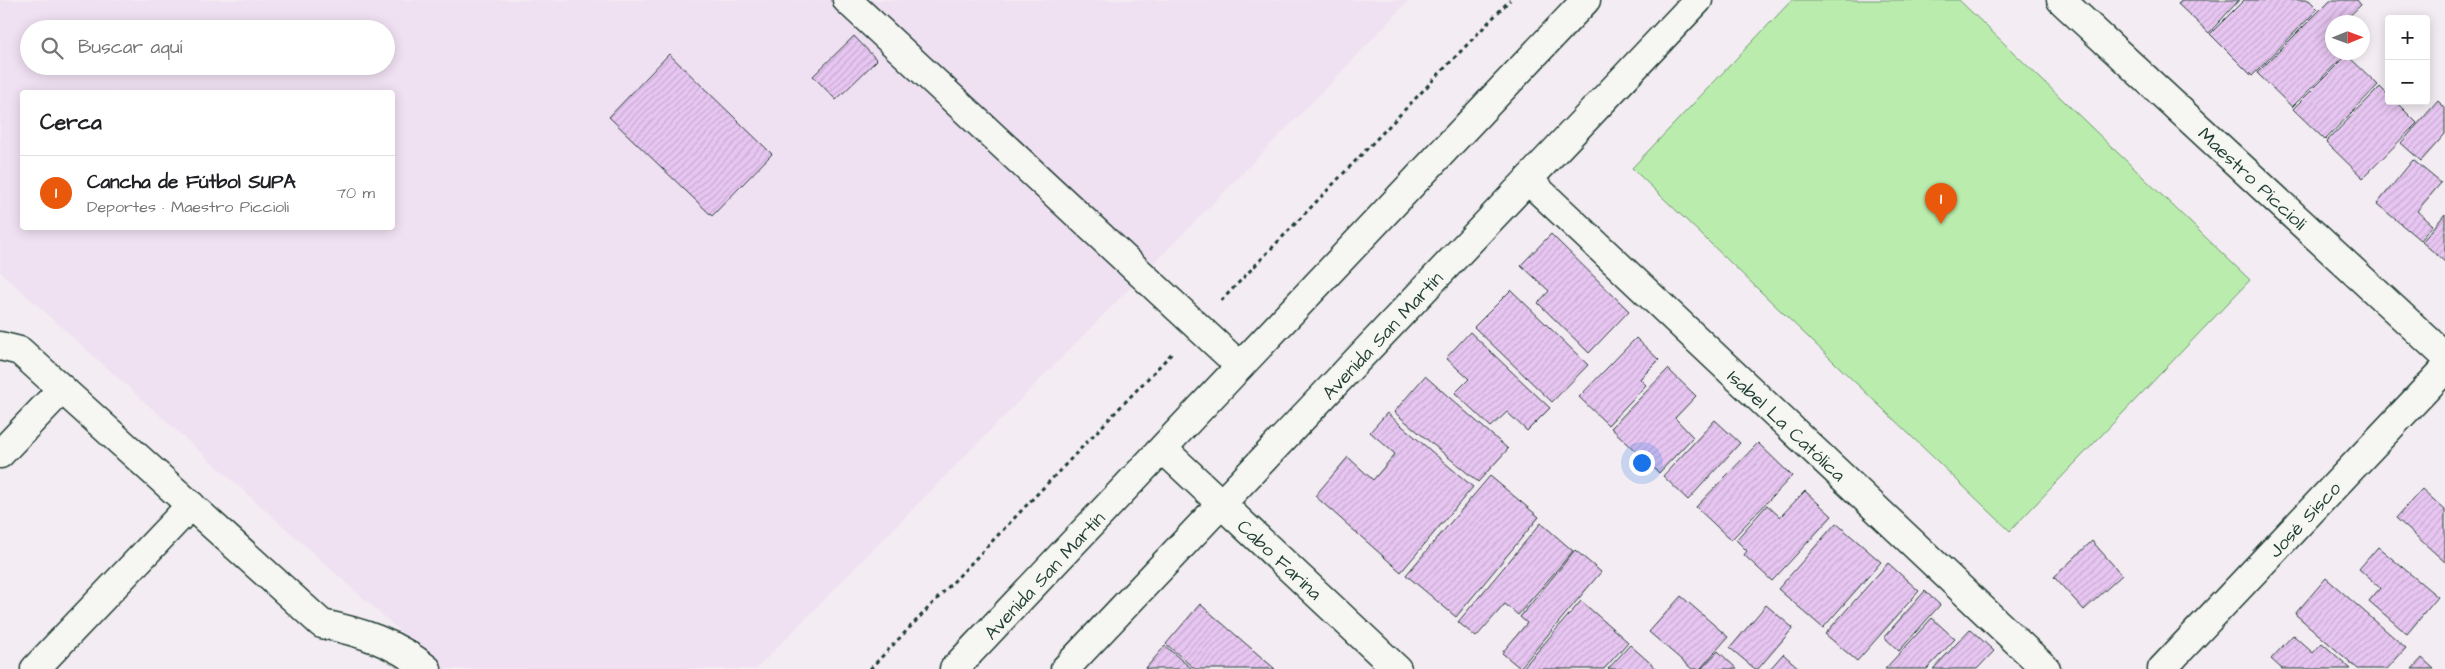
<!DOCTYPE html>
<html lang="es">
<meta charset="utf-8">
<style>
body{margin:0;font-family:"Architects Daughter",sans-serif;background:#f6f6f6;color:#202124}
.controls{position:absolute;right:15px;top:15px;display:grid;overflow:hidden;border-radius:5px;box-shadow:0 2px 12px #0003}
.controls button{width:45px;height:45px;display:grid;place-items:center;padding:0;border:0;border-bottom:1px solid #e0e0e0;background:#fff;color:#202124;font:25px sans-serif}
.compass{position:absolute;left:2325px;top:15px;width:45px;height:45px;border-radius:50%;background:#fff;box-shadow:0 2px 12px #0003;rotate:89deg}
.you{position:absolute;left:1641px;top:462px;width:18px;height:18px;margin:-12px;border:4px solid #fff;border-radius:50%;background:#1a73e8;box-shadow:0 0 0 8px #1a73e833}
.badge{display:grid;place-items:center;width:32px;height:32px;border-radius:50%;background:#ea580c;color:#fff;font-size:16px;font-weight:700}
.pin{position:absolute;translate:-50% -41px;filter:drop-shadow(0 1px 2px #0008)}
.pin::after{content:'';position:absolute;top:26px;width:18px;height:15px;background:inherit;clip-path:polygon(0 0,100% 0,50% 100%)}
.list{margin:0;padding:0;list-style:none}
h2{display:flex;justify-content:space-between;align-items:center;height:65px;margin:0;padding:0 20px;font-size:21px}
h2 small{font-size:16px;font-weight:400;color:#757577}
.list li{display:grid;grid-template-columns:32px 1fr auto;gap:15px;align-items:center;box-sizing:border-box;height:75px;padding:0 20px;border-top:1px solid #e0e0e0}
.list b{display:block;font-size:19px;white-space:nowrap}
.list p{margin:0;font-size:16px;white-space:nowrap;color:#757577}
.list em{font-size:16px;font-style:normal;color:#757577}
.icon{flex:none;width:28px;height:28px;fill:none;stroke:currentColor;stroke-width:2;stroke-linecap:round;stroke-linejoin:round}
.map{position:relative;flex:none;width:2445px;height:669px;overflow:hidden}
.search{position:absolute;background:#fff;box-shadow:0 2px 12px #0003;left:20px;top:20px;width:375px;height:55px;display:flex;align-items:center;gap:12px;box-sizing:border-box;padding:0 18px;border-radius:28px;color:#757577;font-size:19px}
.panel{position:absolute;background:#fff;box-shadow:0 2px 12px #0003;left:20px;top:90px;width:375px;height:140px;border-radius:5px}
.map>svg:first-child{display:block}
.built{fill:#f0e1f2;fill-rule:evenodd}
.pitch{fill:#baedad;stroke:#6c9570}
.building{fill:url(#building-hatch);stroke:#1f3d34}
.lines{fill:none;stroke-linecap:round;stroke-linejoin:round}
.minor-casing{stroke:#1f3d34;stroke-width:31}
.path{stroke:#1f3d34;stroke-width:3;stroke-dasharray:4 4;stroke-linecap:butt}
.minor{stroke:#f6f6f2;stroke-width:28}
.labels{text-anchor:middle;stroke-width:5;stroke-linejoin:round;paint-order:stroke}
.street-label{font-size:19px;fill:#1f3d34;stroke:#f6f6f2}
</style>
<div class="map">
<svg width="2445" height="669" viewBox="0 0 2445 669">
<defs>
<pattern id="building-hatch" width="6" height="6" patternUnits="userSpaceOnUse" patternTransform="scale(1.25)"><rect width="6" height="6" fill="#e8c6f2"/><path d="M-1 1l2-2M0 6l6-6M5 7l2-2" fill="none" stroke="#c7abd0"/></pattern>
</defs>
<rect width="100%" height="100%" fill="#f3ecf2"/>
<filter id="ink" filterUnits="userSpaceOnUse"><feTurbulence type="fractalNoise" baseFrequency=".02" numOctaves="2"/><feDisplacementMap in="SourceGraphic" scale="10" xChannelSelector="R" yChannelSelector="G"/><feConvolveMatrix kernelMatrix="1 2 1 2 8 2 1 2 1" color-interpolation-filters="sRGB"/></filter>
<g filter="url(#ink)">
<path class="built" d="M 0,0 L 1409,0 L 1332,82 L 756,669 L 442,669 L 0,272 ZM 29,29 L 386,29 L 386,66 L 29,66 ZM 22,92 L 392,92 L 392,228 L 22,228 Z"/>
<path class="pitch" d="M 1792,0 L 1959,0 L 2250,280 L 2010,531 L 1632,168 Z"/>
<g class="building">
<path d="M 2181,0 L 2239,0 L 2209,33 L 2178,4 Z"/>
<path d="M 2244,0 L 2309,0 L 2318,9 L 2252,76 L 2210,34 Z"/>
<path d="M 2330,0 L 2357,0 L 2361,5 L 2343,22 L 2332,22 L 2332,33 L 2329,37 L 2332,40 L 2332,52 L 2346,54 L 2292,107 L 2257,73 Z"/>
<path d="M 854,36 L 877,60 L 836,100 L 813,76 Z"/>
<path d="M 669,54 L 772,154 L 712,216 L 609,117 Z"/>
<path d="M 2347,55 L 2378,85 L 2325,140 L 2293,109 Z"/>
<path d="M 2380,87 L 2389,96 L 2389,101 L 2395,101 L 2417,123 L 2363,178 L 2326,142 Z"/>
<path d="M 2438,101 L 2445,108 L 2445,134 L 2421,161 L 2401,143 Z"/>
<path d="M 2413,160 L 2441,183 L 2417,211 L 2433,225 L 2420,240 L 2377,204 Z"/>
<path d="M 2445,214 L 2445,262 L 2422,242 Z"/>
<path d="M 1551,234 L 1629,311 L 1589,353 L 1538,303 L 1549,291 L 1521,265 Z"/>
<path d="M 1511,290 L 1588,365 L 1552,402 L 1474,327 Z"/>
<path d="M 1470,332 L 1550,408 L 1527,431 L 1507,412 L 1491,427 L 1455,393 L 1469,379 L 1446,358 Z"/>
<path d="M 1636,338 L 1659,360 L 1640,379 L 1646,385 L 1608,425 L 1579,397 Z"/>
<path d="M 1668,369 L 1696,396 L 1675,418 L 1693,437 L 1659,473 L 1611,428 Z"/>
<path d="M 1425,376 L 1508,449 L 1478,482 L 1394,412 Z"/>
<path d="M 1387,413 L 1473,487 L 1401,572 L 1315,496 L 1348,457 L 1373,480 L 1395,454 L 1370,432 Z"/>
<path d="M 1715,420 L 1740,443 L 1688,500 L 1663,476 Z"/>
<path d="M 1758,443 L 1792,476 L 1731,540 L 1696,507 Z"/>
<path d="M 1490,476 L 1539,517 L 1456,617 L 1406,575 Z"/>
<path d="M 2422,489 L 2445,510 L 2445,562 L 2396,518 Z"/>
<path d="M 1805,491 L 1832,516 L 1772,581 L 1744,555 L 1747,551 L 1736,540 L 1767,505 L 1780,517 Z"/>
<path d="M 1541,523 L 1573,551 L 1518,615 L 1505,604 L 1476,637 L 1458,622 Z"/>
<path d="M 1836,523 L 1881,562 L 1823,628 L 1778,589 Z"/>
<path d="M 2092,541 L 2122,575 L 2084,610 L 2054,577 Z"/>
<path d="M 2378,547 L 2438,597 L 2407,634 L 2369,601 L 2380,588 L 2359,569 Z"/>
<path d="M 1575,550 L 1601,572 L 1520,668 L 1502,653 L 1527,623 L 1520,617 Z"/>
<path d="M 1888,563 L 1919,591 L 1857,661 L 1825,634 Z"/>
<path d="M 2326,578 L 2406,648 L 2387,669 L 2358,669 L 2295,614 Z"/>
<path d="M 1925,591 L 1940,605 L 1899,651 L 1884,637 Z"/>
<path d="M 1681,596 L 1728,637 L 1700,669 L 1692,669 L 1649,632 Z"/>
<path d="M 1581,601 L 1628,642 L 1604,669 L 1522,669 Z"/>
<path d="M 1200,604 L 1275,669 L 1195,669 L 1166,644 Z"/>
<path d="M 1766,605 L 1793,628 L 1758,669 L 1755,669 L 1730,648 Z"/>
<path d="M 1932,618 L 1955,639 L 1927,669 L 1885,669 Z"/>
<path d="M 1970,629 L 1994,651 L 1977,669 L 1933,669 Z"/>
<path d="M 2293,635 L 2313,653 L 2322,643 L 2351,669 L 2282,669 L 2271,659 Z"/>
<path d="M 1630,645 L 1657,669 L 1608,669 Z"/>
<path d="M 1165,646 L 1192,669 L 1145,669 Z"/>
<path d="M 1718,651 L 1737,669 L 1701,669 Z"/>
<path d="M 1783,654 L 1800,669 L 1770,669 Z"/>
<path d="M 2422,658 L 2434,669 L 2412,669 Z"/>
</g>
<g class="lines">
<defs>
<g id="minor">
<path d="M 847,0 L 1240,366"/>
<path d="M 2061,0 L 2445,356"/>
<path d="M 1528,180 L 2046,669"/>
<path d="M 0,346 L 20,351 L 322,624 C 361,632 396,643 427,669"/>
<path d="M 1163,449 L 1397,669"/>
<path d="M 0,454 L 62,389"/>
<path d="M 35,669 L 191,505"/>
<path d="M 954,669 L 1586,0"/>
<path d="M 1065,669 L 1698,0"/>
<path d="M 2162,669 L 2445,369"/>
</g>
</defs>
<use href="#minor" class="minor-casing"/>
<g class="path">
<path d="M 1221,301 L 1510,0"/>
<path d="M 870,669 L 1174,351"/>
</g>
<use href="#minor" class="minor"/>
</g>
</g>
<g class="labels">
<g class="street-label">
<text transform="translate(2253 178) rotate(43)" y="7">Maestro Piccioli</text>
<text transform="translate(1382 335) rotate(-47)" y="7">Avenida San Martín</text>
<text transform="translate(1787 425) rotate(43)" y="7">Isabel La Católica</text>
<text transform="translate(2304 519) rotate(-47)" y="7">José Sisco</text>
<text transform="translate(1280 559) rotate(43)" y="7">Cabo Farina</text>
<text transform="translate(1044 575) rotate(-47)" y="7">Avenida San Martín</text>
</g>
</g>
</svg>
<div class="controls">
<button>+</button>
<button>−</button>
</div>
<svg class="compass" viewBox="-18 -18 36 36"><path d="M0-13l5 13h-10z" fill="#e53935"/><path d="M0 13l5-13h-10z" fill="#757577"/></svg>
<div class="you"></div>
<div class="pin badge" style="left:1941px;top:224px">1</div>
<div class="search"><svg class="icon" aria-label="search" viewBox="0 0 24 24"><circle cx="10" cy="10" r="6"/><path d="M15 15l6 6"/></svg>Buscar aquí</div>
<section class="panel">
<h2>Cerca<small></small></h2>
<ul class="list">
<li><span class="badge">1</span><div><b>Cancha de Fútbol SUPA</b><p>Deportes · Maestro Piccioli</p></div><em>70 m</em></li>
</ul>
</section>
</div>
